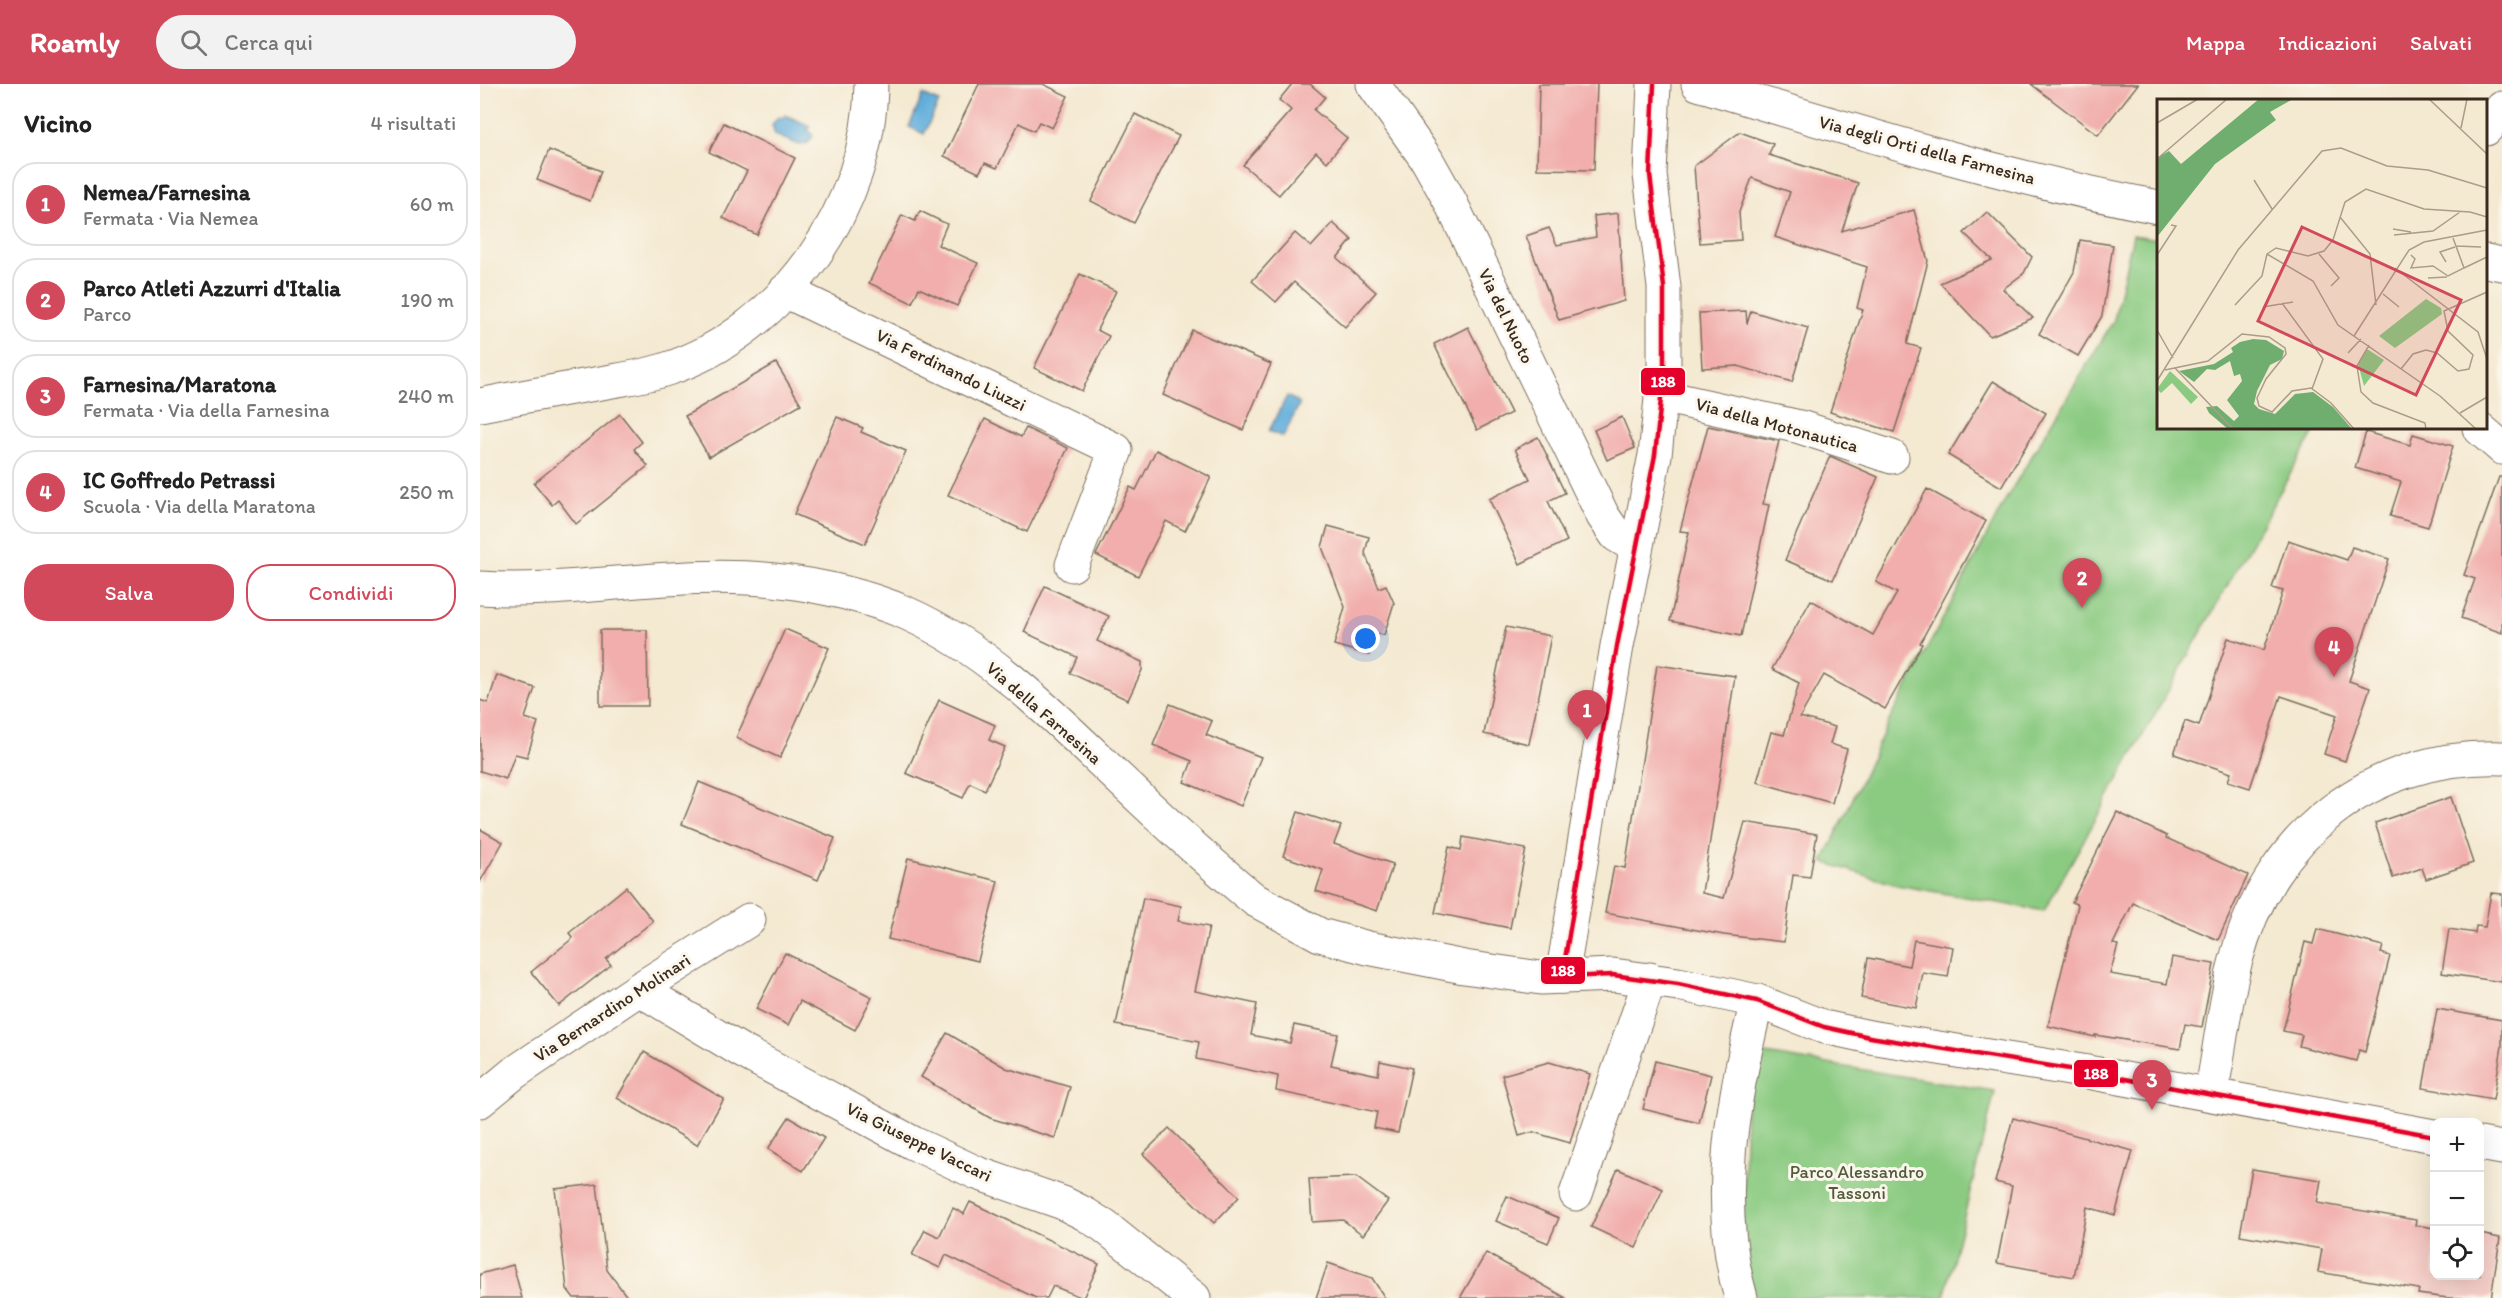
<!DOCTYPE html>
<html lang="it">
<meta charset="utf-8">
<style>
body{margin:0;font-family:Itim,sans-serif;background:#f2f2f2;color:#222}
.controls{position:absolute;right:18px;bottom:18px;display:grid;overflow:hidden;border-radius:12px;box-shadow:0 6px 24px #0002}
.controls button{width:54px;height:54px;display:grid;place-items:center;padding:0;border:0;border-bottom:2px solid #e0e0e0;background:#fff;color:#222;font:30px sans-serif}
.you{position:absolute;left:886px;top:555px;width:21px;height:21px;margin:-15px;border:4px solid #fff;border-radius:50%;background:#1a73e8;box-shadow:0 0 0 9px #1a73e833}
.badge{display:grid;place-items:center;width:39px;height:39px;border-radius:50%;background:#d1495b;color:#fff;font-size:20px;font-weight:700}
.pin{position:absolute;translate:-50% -50px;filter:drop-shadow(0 2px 3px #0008)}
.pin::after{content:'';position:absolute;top:32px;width:21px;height:18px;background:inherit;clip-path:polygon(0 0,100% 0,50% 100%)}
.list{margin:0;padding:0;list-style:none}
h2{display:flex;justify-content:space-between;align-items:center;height:78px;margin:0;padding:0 24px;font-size:26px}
h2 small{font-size:20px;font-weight:400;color:#767676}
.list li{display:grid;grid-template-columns:39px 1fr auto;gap:18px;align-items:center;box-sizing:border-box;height:84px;margin:0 12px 12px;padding:0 12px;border:2px solid #e0e0e0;border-radius:24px}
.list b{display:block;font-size:22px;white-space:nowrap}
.list p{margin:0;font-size:20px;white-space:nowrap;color:#767676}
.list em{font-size:20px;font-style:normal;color:#767676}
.actions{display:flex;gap:12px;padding:18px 24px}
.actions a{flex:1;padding:14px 0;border:2px solid #d1495b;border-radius:24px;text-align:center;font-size:21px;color:#d1495b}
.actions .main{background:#d1495b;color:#fff}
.icon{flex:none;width:33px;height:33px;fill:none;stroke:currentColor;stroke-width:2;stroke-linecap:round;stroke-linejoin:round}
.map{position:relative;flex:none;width:2022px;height:1214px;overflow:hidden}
header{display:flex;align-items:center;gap:36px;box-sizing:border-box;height:84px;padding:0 30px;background:#d1495b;color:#fff}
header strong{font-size:28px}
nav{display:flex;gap:33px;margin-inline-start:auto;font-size:21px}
.search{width:420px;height:54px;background:#f2f2f2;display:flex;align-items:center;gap:15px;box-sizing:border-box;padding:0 21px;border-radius:33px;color:#767676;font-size:22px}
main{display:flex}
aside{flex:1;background:#fff}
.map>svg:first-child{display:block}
.green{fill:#8aca81;stroke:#627a50;stroke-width:1.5}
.water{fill:#62aedb;stroke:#4e6c7c;stroke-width:1.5}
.building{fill:#f1aeac}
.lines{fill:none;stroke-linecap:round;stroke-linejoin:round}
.minor-casing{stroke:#7c6d5d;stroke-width:35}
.minor{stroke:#fff;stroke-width:33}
.bus-1-casing{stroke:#fbf7ec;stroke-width:9}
.bus-1{stroke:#e4002b;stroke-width:4.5}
.labels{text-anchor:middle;stroke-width:6;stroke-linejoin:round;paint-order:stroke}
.street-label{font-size:18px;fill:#3b2a1e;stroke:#fbf7ec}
.park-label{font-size:18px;fill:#535a3c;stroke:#fbf7ec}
.inset-road{fill:none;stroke:#aa9d89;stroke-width:1.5}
.view{fill:#d1495b;fill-opacity:0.15;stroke:#d1495b;stroke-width:3}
.inset-edge{fill:none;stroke:#3b2a1e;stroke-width:3}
.line-badge{stroke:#fbf7ec;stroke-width:2}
.badge-label{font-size:16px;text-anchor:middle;font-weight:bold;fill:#fff}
</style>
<header>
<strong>Roamly</strong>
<div class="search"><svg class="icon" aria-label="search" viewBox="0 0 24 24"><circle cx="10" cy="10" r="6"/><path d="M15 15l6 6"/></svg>Cerca qui</div>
<nav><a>Mappa</a><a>Indicazioni</a><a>Salvati</a></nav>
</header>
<main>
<aside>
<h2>Vicino<small>4 risultati</small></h2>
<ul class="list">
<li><span class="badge">1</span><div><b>Nemea/Farnesina</b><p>Fermata · Via Nemea</p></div><em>60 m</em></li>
<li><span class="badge">2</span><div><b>Parco Atleti Azzurri d'Italia</b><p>Parco</p></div><em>190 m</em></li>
<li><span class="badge">3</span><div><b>Farnesina/Maratona</b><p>Fermata · Via della Farnesina</p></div><em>240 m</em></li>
<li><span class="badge">4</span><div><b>IC Goffredo Petrassi</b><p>Scuola · Via della Maratona</p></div><em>250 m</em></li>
</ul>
<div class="actions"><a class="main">Salva</a><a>Condividi</a></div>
</aside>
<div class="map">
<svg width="2022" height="1214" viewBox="0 0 2022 1214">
<rect width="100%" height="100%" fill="#fbf7ec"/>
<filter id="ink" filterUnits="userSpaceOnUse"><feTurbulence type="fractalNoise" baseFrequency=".0167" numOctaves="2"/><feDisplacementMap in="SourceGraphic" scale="12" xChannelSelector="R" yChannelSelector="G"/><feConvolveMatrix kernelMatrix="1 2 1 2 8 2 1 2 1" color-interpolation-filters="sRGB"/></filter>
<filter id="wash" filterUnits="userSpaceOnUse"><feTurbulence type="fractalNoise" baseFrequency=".008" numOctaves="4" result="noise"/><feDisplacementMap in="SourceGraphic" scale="24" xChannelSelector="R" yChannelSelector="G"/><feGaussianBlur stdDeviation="1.35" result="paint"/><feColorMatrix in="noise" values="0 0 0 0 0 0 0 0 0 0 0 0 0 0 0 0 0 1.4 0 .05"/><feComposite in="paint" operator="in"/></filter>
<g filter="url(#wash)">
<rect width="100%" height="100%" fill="#f4e9d1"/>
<g class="green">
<path d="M 1653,151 L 1678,155 L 1678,344 L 1836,344 L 1564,827 L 1417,801 L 1343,778 L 1410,635 L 1527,413 L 1634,236 Z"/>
<path d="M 1279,969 L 1515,1007 L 1464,1214 L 1276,1214 L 1261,1168 L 1266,1028 Z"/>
</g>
<g class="water">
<path d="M 443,11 L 459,18 L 444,50 L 429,43 Z"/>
<path d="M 305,31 L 330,42 L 328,45 L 333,52 L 328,59 L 319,61 L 295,51 L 292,41 L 298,33 L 303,34 Z"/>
<path d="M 807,312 L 820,319 L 803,353 L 789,347 Z"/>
</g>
<g id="blocks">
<g class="building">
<path d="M 499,0 L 563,0 L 588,12 L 572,44 L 559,38 L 554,47 L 539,39 L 517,84 L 505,79 L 499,89 L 464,72 Z"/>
<path d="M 812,0 L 830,0 L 845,13 L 834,26 L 867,54 L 847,78 L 836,68 L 799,111 L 763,81 L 811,26 L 799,16 Z"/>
<path d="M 1059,0 L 1117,0 L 1114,86 L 1057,85 Z"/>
<path d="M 1551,0 L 1658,0 L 1618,51 Z"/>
<path d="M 655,30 L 699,52 L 654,139 L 611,117 Z"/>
<path d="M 244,39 L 315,74 L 277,151 L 243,134 L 267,87 L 229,68 Z"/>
<path d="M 1260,48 L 1293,60 L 1289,71 L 1378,99 L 1362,147 L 1434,126 L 1448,177 L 1427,260 L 1441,264 L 1414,348 L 1350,328 L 1383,226 L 1377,224 L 1387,183 L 1295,153 L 1310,108 L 1272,94 L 1259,128 L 1261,156 L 1220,159 L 1214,82 Z"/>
<path d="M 69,66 L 121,87 L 110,117 L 57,96 Z"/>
<path d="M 440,127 L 467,140 L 458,161 L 498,179 L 477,222 L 439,204 L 432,219 L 389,199 L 422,131 L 435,137 Z"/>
<path d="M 1507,128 L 1552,173 L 1544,189 L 1523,205 L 1553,234 L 1510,252 L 1460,199 L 1512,176 L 1484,149 Z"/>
<path d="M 1138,129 L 1144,217 L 1079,236 L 1046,152 L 1069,144 L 1077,161 L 1116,153 L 1114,132 Z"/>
<path d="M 853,139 L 872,156 L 857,174 L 896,208 L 865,243 L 814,198 L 796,218 L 772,197 L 815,149 L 831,163 Z"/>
<path d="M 1600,156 L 1633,161 L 1622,232 L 1598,272 L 1559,250 L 1594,188 Z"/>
<path d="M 600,190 L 636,207 L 617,246 L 629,252 L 602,307 L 554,284 Z"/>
<path d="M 1266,227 L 1267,240 L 1271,227 L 1328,244 L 1312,298 L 1258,282 L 1222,284 L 1219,229 Z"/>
<path d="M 988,243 L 1031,329 L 997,346 L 954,260 Z"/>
<path d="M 712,246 L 791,280 L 763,346 L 683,311 Z"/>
<path d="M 296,279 L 321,320 L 229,373 L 205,332 Z"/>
<path d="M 1513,297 L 1566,329 L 1521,403 L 1468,371 Z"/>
<path d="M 140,330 L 162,358 L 154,365 L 168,382 L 96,440 L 78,416 L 72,421 L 54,399 Z"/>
<path d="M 357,333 L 383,344 L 381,348 L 426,367 L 385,460 L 314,430 Z"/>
<path d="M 1142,333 L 1155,364 L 1127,376 L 1114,346 Z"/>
<path d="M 505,335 L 541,353 L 546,344 L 588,364 L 547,448 L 468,411 Z"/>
<path d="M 1228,342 L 1299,357 L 1283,420 L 1289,421 L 1261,552 L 1190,537 L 1209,448 L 1200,447 Z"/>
<path d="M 1886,348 L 1930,361 L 1933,350 L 1973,362 L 1948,443 L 1910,432 L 1921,398 L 1875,384 Z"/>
<path d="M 1058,353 L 1085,409 L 1068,417 L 1087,457 L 1040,480 L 1009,415 L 1050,395 L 1035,365 Z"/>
<path d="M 676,366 L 731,393 L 705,447 L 686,437 L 658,492 L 616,471 L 650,403 L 656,406 Z"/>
<path d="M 1350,372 L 1398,393 L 1353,496 L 1305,476 Z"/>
<path d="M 2019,393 L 2022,393 L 2022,549 L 1981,534 L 1995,495 L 1984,491 Z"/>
<path d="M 1447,405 L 1506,437 L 1440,559 L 1442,560 L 1405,625 L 1344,591 L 1320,633 L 1355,643 L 1350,660 L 1367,665 L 1352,719 L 1277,698 L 1291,648 L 1304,651 L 1319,599 L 1292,585 L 1331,516 L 1393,551 L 1417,509 L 1396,498 Z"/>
<path d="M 848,442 L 889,453 L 885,469 L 899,504 L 906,501 L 914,519 L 904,551 L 895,549 L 889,571 L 854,561 L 865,523 L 842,463 Z"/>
<path d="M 1808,456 L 1867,476 L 1872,463 L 1909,475 L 1869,597 L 1890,604 L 1865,677 L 1844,670 L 1857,631 L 1801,612 L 1770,704 L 1748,697 L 1751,689 L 1694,670 L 1705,637 L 1719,642 L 1748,554 L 1784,566 L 1803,507 L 1792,504 Z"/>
<path d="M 565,502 L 629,532 L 617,557 L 662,578 L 662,586 L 648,616 L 590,589 L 597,573 L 544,548 Z"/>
<path d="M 1026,543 L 1071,552 L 1049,660 L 1004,650 Z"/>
<path d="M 305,545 L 349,564 L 300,674 L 256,654 Z"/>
<path d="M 120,546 L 167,546 L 168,622 L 120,622 Z"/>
<path d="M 1177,581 L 1255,592 L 1222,809 L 1244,814 L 1265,738 L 1337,750 L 1330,793 L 1313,791 L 1304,858 L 1244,851 L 1125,829 L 1134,782 L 1145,784 Z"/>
<path d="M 17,591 L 55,604 L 45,634 L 58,638 L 47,673 L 35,670 L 26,695 L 0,687 L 0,616 L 8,619 Z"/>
<path d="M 459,616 L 515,641 L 509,656 L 525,663 L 505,706 L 490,699 L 483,714 L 426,689 Z"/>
<path d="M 690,620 L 732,637 L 726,651 L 781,673 L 761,722 L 704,698 L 712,677 L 673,661 Z"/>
<path d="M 219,698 L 355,754 L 338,796 L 202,740 Z"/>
<path d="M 1971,713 L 1993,779 L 1946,795 L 1942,784 L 1913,794 L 1895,739 Z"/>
<path d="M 818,728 L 861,742 L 854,760 L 913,780 L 897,827 L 836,807 L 843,786 L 803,772 Z"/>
<path d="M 1637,728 L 1687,752 L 1686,754 L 1768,791 L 1738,856 L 1653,819 L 1633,860 L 1638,861 L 1630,890 L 1687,900 L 1692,873 L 1734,880 L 1722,943 L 1705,940 L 1700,965 L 1615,951 L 1615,953 L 1568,942 L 1598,821 L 1592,818 Z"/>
<path d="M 0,745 L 23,758 L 0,798 Z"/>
<path d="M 983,753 L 1046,765 L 1030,844 L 955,829 L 969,763 L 981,766 Z"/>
<path d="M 428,774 L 518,797 L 498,877 L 408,855 Z"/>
<path d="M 146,803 L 173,837 L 126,875 L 131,881 L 79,922 L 51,888 L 93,854 L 89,849 Z"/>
<path d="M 2011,809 L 2022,810 L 2022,898 L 1962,889 L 1969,845 L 1995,849 L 1996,842 L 2005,843 Z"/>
<path d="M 663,814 L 701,822 L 698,837 L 729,843 L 715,907 L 777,920 L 771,951 L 810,959 L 814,941 L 858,950 L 851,981 L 898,991 L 900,977 L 932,984 L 918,1049 L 894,1044 L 897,1028 L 796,1007 L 798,992 L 716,975 L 719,958 L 636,941 Z"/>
<path d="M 1837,845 L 1903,862 L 1901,869 L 1910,872 L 1885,968 L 1879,966 L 1876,977 L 1819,962 L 1822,951 L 1803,947 L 1825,858 L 1833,860 Z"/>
<path d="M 1434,856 L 1473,863 L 1468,893 L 1443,889 L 1436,924 L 1381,914 L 1388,874 L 1429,882 Z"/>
<path d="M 305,869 L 392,913 L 375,946 L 320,917 L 308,941 L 276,925 Z"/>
<path d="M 1957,925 L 2022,936 L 2022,962 L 2013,1016 L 1943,1004 Z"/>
<path d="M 467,949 L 526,984 L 590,1003 L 575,1054 L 510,1034 L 441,993 Z"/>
<path d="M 164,968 L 244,1015 L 217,1061 L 137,1014 Z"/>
<path d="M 1175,977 L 1231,991 L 1219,1039 L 1163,1025 Z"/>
<path d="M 1069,978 L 1110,990 L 1090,1059 L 1053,1048 L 1039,1052 L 1022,991 Z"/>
<path d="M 309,1033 L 344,1054 L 323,1087 L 288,1065 Z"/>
<path d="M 1533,1034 L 1653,1067 L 1635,1131 L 1607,1123 L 1594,1193 L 1517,1179 L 1532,1102 L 1515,1098 Z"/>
<path d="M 689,1044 L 759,1113 L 734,1139 L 663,1070 Z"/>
<path d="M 1138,1085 L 1183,1105 L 1156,1164 L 1111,1143 Z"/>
<path d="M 1772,1085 L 1841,1096 L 1837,1119 L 1936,1136 L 1935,1141 L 1954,1144 L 1954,1191 L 2000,1191 L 2000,1150 L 2020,1154 L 2011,1214 L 1968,1214 L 1938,1210 L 1939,1205 L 1838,1188 L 1842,1165 L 1760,1151 Z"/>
<path d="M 876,1093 L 908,1117 L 883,1151 L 863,1136 L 832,1138 L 829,1095 Z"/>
<path d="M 117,1100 L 127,1186 L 148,1214 L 94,1214 L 87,1205 L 75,1105 Z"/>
<path d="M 1027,1112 L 1079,1134 L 1068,1159 L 1016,1137 Z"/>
<path d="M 490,1118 L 619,1180 L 603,1214 L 573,1202 L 567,1214 L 556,1214 L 466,1171 L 460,1184 L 432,1171 L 445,1146 L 459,1153 L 473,1124 L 484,1130 Z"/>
<path d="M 1006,1169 L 1086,1214 L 980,1214 Z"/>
<path d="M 848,1179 L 892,1194 L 905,1214 L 836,1214 Z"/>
<path d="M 33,1181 L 42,1214 L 0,1214 L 0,1190 Z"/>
</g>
</g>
</g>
<g filter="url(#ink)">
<use href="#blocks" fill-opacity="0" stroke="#7c6d5d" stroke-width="1.5"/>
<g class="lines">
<defs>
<g id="minor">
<path d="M 893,0 L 947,76 L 970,117 L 1123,432 L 1136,451 L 1156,463"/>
<path d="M 1218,0 C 1370,46 1523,93 1678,123"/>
<path d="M 2006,45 L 2022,24"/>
<path d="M 2006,177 L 2022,180"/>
<path d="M 305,207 L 636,366 L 592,481"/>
<path d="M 1181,312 L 1320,343 L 1412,373"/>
<path d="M 0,321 C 40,313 80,306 121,299 C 143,295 166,292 187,285 C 304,247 390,122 391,0"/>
<path d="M 1999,344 L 2022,364"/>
<path d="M 0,504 C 98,510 196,485 294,496 C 337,501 386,512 426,529 C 512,567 579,638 646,701 C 688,741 731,780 775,816 L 840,851 L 888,864 L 984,883 L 1061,894 L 1133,891 L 1198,900 L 1277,917 L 1344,943 L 1390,953 L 1602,987 L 1954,1052"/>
<path d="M 1082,893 L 1137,562 L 1175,371 L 1184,287 L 1184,203 L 1170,91 L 1174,0"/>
<path d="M 159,905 L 260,966 L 433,1059 L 497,1089 L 583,1119 L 605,1130 L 624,1142 L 714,1214"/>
<path d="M 1731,1010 C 1740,966 1744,920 1756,876 C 1789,751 1891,670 2022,674"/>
<path d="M 0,1017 L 34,989 L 159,905 L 269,836"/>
<path d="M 2000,1060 L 2022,1064"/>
<path d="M 1096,1110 L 1170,895"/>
<path d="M 1261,1214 C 1233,1116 1253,1014 1277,917"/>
</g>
</defs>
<use href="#minor" class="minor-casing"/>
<use href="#minor" class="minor"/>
<defs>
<path id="bus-1" d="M 1174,0 L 1170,91 L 1184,203 L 1184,287 L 1175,371 L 1137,562 L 1082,893 L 1133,891 L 1198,900 L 1277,917 L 1344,943 L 1390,953 L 1602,987 L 1954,1052"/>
</defs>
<use href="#bus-1" class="bus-1-casing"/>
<use href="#bus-1" class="bus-1"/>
</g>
</g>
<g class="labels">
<g class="street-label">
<text transform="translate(1447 66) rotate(15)" y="6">Via degli Orti della Farnesina</text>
<text transform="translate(1026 232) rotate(64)" y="6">Via del Nuoto</text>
<text transform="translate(471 286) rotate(26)" y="6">Via Ferdinando Liuzzi</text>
<text transform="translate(1297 341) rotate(15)" y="6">Via della Motonautica</text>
<text transform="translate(564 629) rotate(41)" y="6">Via della Farnesina</text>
<text transform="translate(132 924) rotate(-33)" y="6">Via Bernardino Molinari</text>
<text transform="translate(439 1058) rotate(26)" y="6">Via Giuseppe Vaccari</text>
</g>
<g class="park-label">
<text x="1377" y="1094">Parco Alessandro<tspan x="1377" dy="21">Tassoni</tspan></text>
</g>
</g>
<g transform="translate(1677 15)">
<rect width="330" height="330" fill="#f4e9d1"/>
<path d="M 269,200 L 284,209 L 285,215 L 238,249 L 222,237 ZM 210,250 L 227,261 L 207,287 L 201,265 ZM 13,272 L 41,298 L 34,305 L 15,284 L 4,294 L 0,290 Z" fill="#8aca81"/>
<path d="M 102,0 L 136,0 L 113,13 L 119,21 L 58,65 L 0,138 L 0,59 L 12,52 L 24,65 ZM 96,240 L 109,241 L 127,252 L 125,260 L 113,266 L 100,292 L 97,305 L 102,310 L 118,315 L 138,295 L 156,293 L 176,308 L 195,330 L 71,330 L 52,314 L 49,308 L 60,307 L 77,322 L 82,317 L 70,301 L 85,282 L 83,275 L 77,277 L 73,262 L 58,271 L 50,270 L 37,283 L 22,272 L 57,265 L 76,253 L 74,249 L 83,243 Z" fill="#6fae6f"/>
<path class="inset-road" d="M 272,0 L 330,55M 0,24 L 41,0M 304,29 L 310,0M 0,60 L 70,0M 97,81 L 115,110M 183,118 L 213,155 L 219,206M 236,130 L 254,133M 237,136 L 276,132 L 303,113M 299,147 L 324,148M 110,155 L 156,182 L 181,226 L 283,297 L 319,330M 110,155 L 119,149 L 151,157 L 167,152 L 176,141 L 188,103 L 209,90 L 267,110 L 313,113 L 330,118M 162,155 L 182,179 L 174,187M 0,156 L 19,127 L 14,126M 254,156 L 258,160 L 254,169 L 276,167 L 291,177 L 307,169 L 296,139M 289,163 L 283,153 L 298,148M 238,169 L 321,233 L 330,260M 307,169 L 330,158M 271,179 L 290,178M 226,195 L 242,208M 125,204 L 166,260 L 155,290M 78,206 L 105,177 L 110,155M 106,208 L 136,203M 0,231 L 16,259M 197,237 L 252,151 L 267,143 L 330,131M 212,246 L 200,267 L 204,293 L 216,304 L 268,324 L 269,330M 191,254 L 204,240M 18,269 L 76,330M 244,270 L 256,255 L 269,251 L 280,254 L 301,272 L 312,270 L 316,256 L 291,232 L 287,212 L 330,193M 8,271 L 51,262 L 85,235 L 112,238 L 128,249 L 129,255 L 109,280 L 100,299 L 102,307 L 115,313 L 135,292 L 154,289 L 174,304 L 197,330M 0,282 L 81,151 L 165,52 L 184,49 L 230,67 L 271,71 L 330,89M 303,314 L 330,298"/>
<path class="view" d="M 145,128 L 304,201 L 259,296 L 101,222 Z"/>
<rect width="330" height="330" class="inset-edge"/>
</g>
<g class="line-badge">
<rect x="1160" y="283" width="46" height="29" rx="6" fill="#e4002b"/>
<rect x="1060" y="872" width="46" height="29" rx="6" fill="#e4002b"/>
<rect x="1593" y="975" width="46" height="29" rx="6" fill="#e4002b"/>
</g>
<g class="badge-label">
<text x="1183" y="303">188</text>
<text x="1083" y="892">188</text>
<text x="1616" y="995">188</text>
</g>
</svg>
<div class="controls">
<button>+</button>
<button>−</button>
<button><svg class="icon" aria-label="locate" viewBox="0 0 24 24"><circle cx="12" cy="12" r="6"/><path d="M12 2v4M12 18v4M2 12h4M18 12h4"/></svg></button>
</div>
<div class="you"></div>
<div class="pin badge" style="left:1107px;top:656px">1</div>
<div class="pin badge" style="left:1602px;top:524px">2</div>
<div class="pin badge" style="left:1672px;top:1026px">3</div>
<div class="pin badge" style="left:1854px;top:593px">4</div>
</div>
</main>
